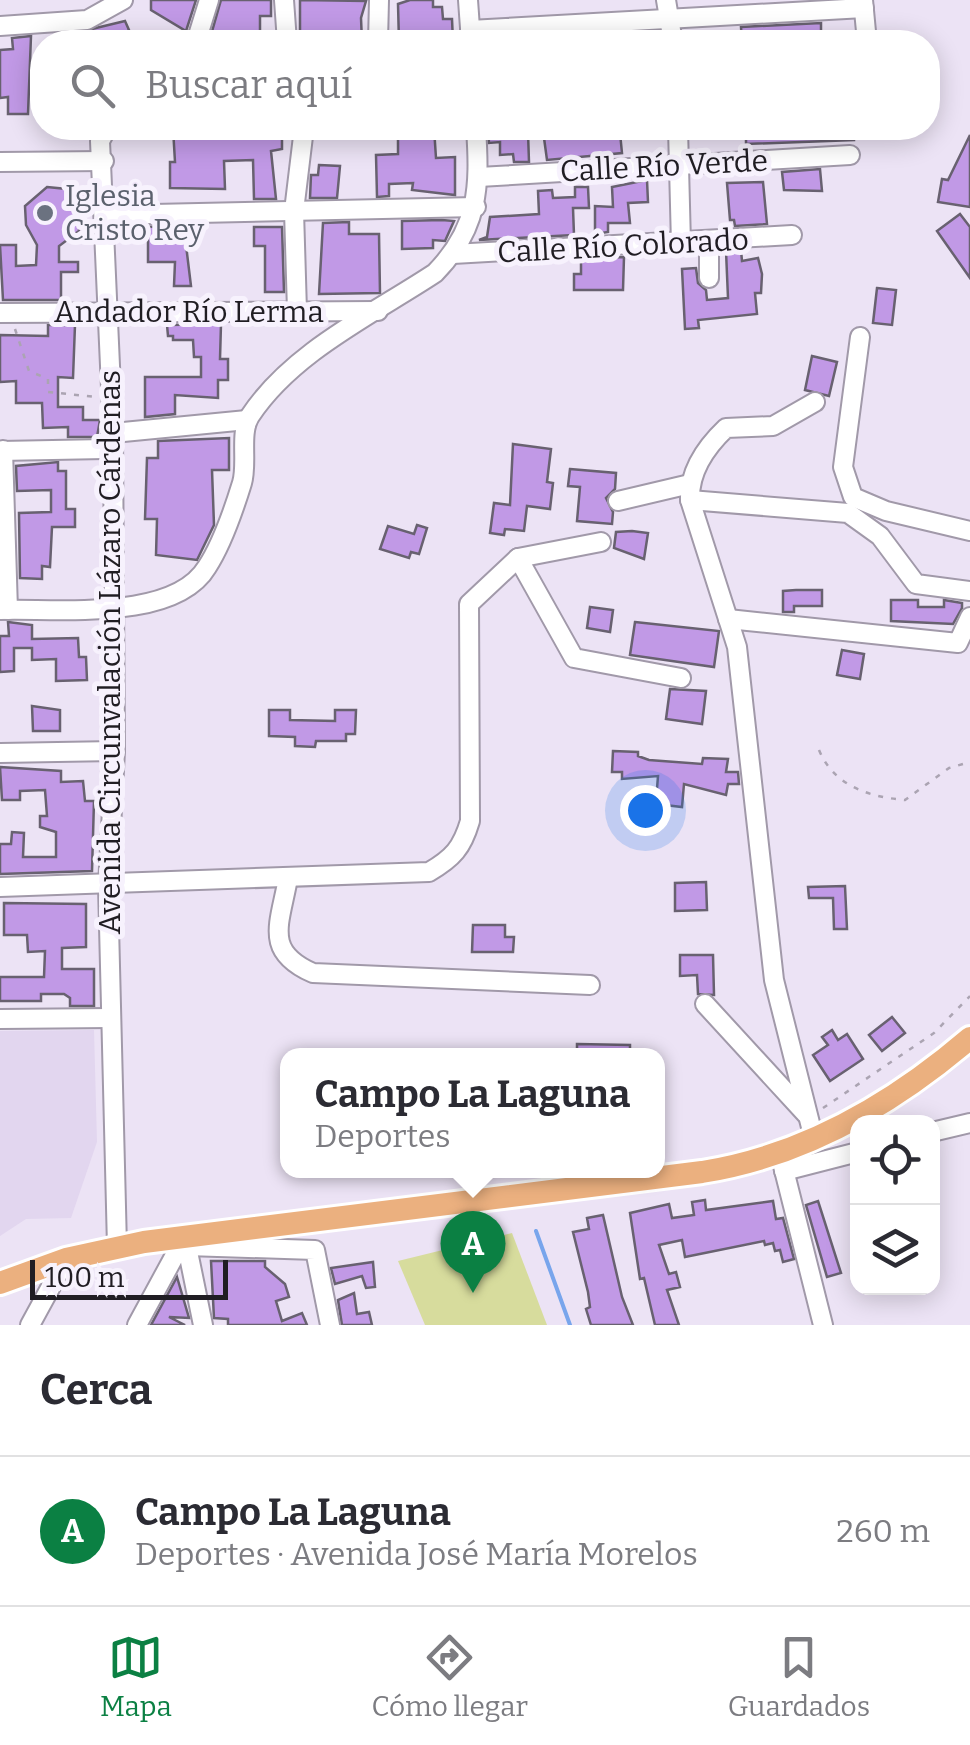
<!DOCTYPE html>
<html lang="es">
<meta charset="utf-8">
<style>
body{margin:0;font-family:Bitter,serif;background:#f2f2f3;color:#2b2b33}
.controls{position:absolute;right:30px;bottom:30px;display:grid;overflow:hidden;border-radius:20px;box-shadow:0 5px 25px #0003}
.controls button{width:90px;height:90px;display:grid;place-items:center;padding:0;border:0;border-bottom:2px solid #e1e1e2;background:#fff;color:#2b2b33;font:50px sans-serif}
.scale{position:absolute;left:30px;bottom:25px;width:198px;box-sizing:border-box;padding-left:10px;border:5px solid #201d23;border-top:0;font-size:28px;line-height:35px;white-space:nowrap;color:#201d23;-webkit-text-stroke:8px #f7f2fd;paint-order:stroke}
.you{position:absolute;left:645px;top:810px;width:35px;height:35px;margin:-25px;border:8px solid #fff;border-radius:50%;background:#1a73e8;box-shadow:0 0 0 15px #1a73e833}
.badge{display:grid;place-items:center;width:65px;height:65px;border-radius:50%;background:#0b8043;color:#fff;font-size:32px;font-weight:700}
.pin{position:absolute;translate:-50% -82px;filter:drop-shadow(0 2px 5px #0008)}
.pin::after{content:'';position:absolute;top:52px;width:35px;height:30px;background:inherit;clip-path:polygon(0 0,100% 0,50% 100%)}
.popup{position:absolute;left:280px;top:1048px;width:385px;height:130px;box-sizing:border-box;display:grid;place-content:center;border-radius:20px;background:#fff;filter:drop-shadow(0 2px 8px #0005);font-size:32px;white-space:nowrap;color:#7c7c81}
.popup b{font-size:38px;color:#2b2b33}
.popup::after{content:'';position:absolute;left:50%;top:100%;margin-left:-20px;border:20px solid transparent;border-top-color:#fff}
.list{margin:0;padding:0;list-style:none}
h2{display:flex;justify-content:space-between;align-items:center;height:130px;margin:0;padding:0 40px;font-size:42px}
h2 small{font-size:32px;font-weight:400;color:#7c7c81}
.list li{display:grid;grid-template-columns:65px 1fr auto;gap:30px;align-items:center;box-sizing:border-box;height:150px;padding:0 40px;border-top:2px solid #e1e1e2}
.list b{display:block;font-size:38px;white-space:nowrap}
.list p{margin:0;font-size:32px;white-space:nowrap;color:#7c7c81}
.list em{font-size:32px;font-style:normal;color:#7c7c81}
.icon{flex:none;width:55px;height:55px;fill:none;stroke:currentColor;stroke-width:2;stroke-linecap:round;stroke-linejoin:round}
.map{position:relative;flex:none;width:970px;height:1325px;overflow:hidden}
.search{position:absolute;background:#fff;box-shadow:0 5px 25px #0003;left:30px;right:30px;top:30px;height:110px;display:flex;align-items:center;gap:25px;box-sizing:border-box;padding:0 35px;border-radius:40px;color:#7c7c81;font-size:38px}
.sheet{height:280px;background:#fff}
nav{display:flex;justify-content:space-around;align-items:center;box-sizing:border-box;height:140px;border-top:2px solid #e1e1e2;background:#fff;font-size:28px;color:#7c7c81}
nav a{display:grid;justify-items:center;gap:5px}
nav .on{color:#0b8043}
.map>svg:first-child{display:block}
.built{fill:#e2d6ef}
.garden{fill:#d7dc9d}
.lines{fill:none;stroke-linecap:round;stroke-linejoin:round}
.stream{stroke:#78a5ec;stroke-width:4}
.building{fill:#c199e6;stroke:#686170;stroke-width:2.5}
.minor-casing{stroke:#a199a9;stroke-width:22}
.major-casing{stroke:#fff;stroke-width:28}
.path{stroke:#aba4b2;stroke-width:2.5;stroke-dasharray:5 8;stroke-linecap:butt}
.minor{stroke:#fff;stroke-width:18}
.major{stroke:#ebb07f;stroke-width:22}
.worship-dot{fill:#6b7280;stroke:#f7f2fd;stroke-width:4}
.labels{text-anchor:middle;stroke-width:10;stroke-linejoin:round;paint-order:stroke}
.street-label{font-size:30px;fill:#201d23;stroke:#f7f2fd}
.worship-label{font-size:30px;fill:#5b616d;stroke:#f7f2fd;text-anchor:start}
</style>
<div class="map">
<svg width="970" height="1325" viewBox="0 0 970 1325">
<rect width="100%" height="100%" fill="#ece3f5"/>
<path class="built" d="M 94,1030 L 97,1142 L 71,1218 L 26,1219 L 0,1236 L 0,1031 Z"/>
<path class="garden" d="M 512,1233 L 547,1325 L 425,1325 L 398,1261 Z"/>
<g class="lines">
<path class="stream" d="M 536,1231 L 570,1325"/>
</g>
<g class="building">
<path d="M 151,0 L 196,0 L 186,31 L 151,10 Z"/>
<path d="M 221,0 L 271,0 L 271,16 L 260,16 L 260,39 L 209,42 Z"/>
<path d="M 300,0 L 366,1 L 361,18 L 362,42 L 300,42 Z"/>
<path d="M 410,0 L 433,0 L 433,7 L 442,7 L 443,19 L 452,19 L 453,42 L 399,42 L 398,4 Z"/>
<path d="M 125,21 L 129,30 L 114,39 L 115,42 L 72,42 L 71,34 Z"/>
<path d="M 821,23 L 821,42 L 742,42 L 741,27 Z"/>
<path d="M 31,36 L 28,114 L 8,114 L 8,97 L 0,98 L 0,50 L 13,49 L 12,38 Z"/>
<path d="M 173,128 L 203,128 L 204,134 L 227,134 L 227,129 L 282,128 L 282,149 L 271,151 L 276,199 L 254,199 L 253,160 L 224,161 L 225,189 L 170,188 L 170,162 L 175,162 Z"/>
<path d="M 398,128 L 434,128 L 436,158 L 455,157 L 455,195 L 412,190 L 413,183 L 389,184 L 389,196 L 377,197 L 376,155 L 398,154 Z"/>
<path d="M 488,128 L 500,128 L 500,133 L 528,132 L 529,162 L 514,162 L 513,154 L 500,155 L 500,142 L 489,143 Z"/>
<path d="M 550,128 L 580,128 L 581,136 L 620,133 L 622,153 L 547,160 L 544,138 L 551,138 Z"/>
<path d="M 746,128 L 854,128 L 854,140 L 746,144 Z"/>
<path d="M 970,135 L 970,207 L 938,202 L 942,179 L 948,180 Z"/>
<path d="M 319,165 L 340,166 L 337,198 L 310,198 L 311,175 L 318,175 Z"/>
<path d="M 820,169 L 822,191 L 784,190 L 782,172 Z"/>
<path d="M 647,180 L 648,202 L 628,203 L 630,223 L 608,223 L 608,232 L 595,234 L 595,206 L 613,207 L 612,187 Z"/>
<path d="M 763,182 L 767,224 L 735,226 L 734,220 L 730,220 L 727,183 Z"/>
<path d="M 47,187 L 67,189 L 80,203 L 79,231 L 59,246 L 59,262 L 78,262 L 78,272 L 61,272 L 61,300 L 3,300 L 0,245 L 16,245 L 16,266 L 36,265 L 37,245 L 26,225 L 25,206 Z"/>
<path d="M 575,187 L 588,187 L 589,208 L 573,208 L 574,235 L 479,240 L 487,237 L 490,217 L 539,214 L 538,191 L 552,190 L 553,198 L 575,197 Z"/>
<path d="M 960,214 L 970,227 L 970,278 L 937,231 Z"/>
<path d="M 402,221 L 442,220 L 454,221 L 445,241 L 433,240 L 433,248 L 402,249 Z"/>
<path d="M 349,222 L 349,234 L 379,234 L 380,293 L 319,294 L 323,223 Z"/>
<path d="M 193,226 L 193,246 L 186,245 L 191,286 L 174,286 L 175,262 L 148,262 L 148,235 L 139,235 L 139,227 Z"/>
<path d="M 254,227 L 282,227 L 284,292 L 265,292 L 265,246 L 254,246 Z"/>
<path d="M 741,250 L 742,261 L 758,258 L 762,274 L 761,293 L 755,293 L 757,314 L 698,320 L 699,328 L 685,329 L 682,269 L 696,268 L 698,283 L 706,290 L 707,300 L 728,298 L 726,251 Z"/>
<path d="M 624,257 L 623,290 L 574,290 L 574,274 L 581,274 L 581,259 Z"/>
<path d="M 877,288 L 896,290 L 892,325 L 873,323 Z"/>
<path d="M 221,324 L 220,359 L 228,359 L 228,380 L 218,380 L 218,398 L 175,395 L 175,414 L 145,417 L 145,377 L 201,377 L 201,357 L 194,357 L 193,340 L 173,340 L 173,336 L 168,336 L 167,325 Z"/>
<path d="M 48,325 L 75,325 L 73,378 L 58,377 L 58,407 L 83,407 L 83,420 L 100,420 L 97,437 L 68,437 L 68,427 L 43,428 L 42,403 L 16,403 L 16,381 L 0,382 L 0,335 L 48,336 Z"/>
<path d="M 812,356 L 837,362 L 829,396 L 805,390 Z"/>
<path d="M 229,438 L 229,470 L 212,470 L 214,525 L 197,560 L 156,555 L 157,519 L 145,519 L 147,458 L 158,458 L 158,441 Z"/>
<path d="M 513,444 L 551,449 L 547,482 L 553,483 L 550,509 L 527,506 L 524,531 L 505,529 L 504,535 L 490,533 L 494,503 L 510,505 Z"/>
<path d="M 58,462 L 58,471 L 66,471 L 66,509 L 75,509 L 75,527 L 52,527 L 50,567 L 42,566 L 42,579 L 20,578 L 19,513 L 51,512 L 51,490 L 17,491 L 16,466 Z"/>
<path d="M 570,469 L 616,473 L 615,489 L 606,498 L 613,512 L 612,524 L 577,521 L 580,487 L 568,486 Z"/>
<path d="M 417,525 L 427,528 L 419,554 L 411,552 L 409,558 L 380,549 L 388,526 L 414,534 Z"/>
<path d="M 632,531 L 648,533 L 644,559 L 614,548 L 616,532 Z"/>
<path d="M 796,590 L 822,590 L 822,606 L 794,606 L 794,612 L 783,612 L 783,591 Z"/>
<path d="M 891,600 L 918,600 L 918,607 L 944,607 L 944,600 L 962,603 L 962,608 L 953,624 L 891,621 Z"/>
<path d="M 590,607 L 613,610 L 610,632 L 587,628 Z"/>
<path d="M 8,622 L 32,625 L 32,639 L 78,638 L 79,657 L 86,657 L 87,680 L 56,681 L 56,659 L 32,660 L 32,648 L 14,648 L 14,671 L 0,672 L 0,636 L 9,636 Z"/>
<path d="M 635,622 L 719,631 L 714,667 L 630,655 Z"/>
<path d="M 842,650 L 864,654 L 860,679 L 837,675 Z"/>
<path d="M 670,689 L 706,691 L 702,724 L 666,719 Z"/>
<path d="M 32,706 L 60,710 L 60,731 L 33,731 Z"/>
<path d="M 269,710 L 290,710 L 290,720 L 335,721 L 335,710 L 356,710 L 355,734 L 346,734 L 346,741 L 316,741 L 315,747 L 295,746 L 295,737 L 269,736 Z"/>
<path d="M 613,751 L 638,752 L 638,756 L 649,760 L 702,764 L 703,758 L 728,759 L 726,772 L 738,772 L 739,784 L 728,784 L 726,795 L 684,784 L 682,807 L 665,805 L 656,801 L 658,776 L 622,779 L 622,772 L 612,772 Z"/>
<path d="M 0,767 L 61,771 L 61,782 L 83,781 L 85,801 L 94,801 L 92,871 L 0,874 L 0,844 L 11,844 L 12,832 L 24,833 L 23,857 L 56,857 L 56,832 L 40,827 L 40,816 L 47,816 L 45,790 L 20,791 L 20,800 L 2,800 Z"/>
<path d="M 706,882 L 707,910 L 675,911 L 675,883 Z"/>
<path d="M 845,886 L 847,929 L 834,929 L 833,898 L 809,898 L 808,887 Z"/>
<path d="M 4,903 L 86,904 L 86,947 L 62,948 L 62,969 L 94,969 L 94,1006 L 70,1006 L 70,998 L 64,994 L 41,994 L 41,1001 L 0,1001 L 0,977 L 44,977 L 45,951 L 28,952 L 27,935 L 4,935 Z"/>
<path d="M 473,925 L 505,925 L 505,937 L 514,937 L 513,952 L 472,952 Z"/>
<path d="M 680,955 L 713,955 L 714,995 L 698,994 L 697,975 L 680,976 Z"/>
<path d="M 892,1017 L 905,1033 L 882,1051 L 869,1035 Z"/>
<path d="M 832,1030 L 838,1040 L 847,1034 L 863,1059 L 830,1081 L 813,1055 L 828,1045 L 822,1037 Z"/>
<path d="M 577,1044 L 630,1045 L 630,1056 L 577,1056 Z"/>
<path d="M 705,1200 L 706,1210 L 773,1201 L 776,1219 L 783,1218 L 794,1259 L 783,1262 L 780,1250 L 775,1251 L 773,1243 L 765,1245 L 764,1241 L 685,1257 L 682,1240 L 659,1245 L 669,1274 L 676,1272 L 680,1287 L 667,1290 L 679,1325 L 655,1325 L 644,1278 L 640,1279 L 630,1213 L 669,1204 L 672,1218 L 694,1215 L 692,1202 Z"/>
<path d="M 818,1201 L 841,1273 L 827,1277 L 806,1205 Z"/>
<path d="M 603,1215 L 622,1297 L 633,1325 L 591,1325 L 586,1309 L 590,1307 L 588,1292 L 573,1232 L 589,1229 L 587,1218 Z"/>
<path d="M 211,1261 L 265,1261 L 265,1267 L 285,1284 L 289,1297 L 276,1301 L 282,1321 L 302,1313 L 307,1325 L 228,1325 L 228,1319 L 214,1318 Z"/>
<path d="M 373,1262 L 375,1287 L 366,1288 L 362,1276 L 335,1284 L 331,1268 Z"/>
<path d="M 177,1277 L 189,1318 L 169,1317 L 185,1325 L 151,1325 Z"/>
<path d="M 354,1293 L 357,1314 L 369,1312 L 372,1325 L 342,1325 L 338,1300 Z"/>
</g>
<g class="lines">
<defs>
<g id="minor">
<path d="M 284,0 L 287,42"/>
<path d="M 468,0 L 471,42"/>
<path d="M 666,0 L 673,42"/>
<path d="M 863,0 L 867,42"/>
<path d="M 0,26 L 87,20 L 123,0"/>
<path d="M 470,30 L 864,8"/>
<path d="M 196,42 L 209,0"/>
<path d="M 378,42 L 379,0"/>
<path d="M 107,128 L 100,141 L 113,433 L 115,751 L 108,886 L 117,1247"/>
<path d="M 678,128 L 681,244"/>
<path d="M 0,162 L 104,161"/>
<path d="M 479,177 L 850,155"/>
<path d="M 107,215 L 476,207"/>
<path d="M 453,254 L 792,235"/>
<path d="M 709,278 L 709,243"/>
<path d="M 297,311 L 294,211 L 304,128"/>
<path d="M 0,313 L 378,311"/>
<path d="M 860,337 L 843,467 L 853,497 L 886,511 L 970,531"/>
<path d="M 3,450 L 8,610"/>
<path d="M 0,451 L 105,449 L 113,433 L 247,420"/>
<path d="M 690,500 L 848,513 L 880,536 L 916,584 L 970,591"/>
<path d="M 618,501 L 690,484"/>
<path d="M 518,558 L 574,658 L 681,678"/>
<path d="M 0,610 C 57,608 174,622 207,567 C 222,544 234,509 242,483 C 248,463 239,433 250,416 C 292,352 373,314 435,273 C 479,228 480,187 476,128"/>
<path d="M 728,619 L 958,643 L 970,617"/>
<path d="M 0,753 L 115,751"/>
<path d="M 288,878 C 280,924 263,951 313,973 L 590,985"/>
<path d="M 0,887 L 429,872 C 453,858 462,848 470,821 L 469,604 L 518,558 L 601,542"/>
<path d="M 705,1004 L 806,1114"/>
<path d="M 0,1019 L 111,1018"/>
<path d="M 932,1132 L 970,1123"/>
<path d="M 814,1139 L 774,980 L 737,647 L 690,500 C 689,471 706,447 726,428 L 773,426 L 815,402"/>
<path d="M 780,1154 L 823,1325"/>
<path d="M 784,1171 L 858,1152"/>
<path d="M 185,1237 L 203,1325"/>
<path d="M 30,1325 L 66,1259"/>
<path d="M 137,1325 L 175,1255 L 187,1246 L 315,1250 L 330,1325"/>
</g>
<path id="major" d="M 0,1283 L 66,1259 L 144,1242 L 702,1172 C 803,1156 893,1104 970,1038"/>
</defs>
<use href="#minor" class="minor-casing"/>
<use href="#major" class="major-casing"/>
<g class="path">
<path d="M 15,329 L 29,371 L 48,379 L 48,392 L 97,397"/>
<path d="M 819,750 C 834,786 869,797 905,800 L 949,768 L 970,762"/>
<path d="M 823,1108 L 934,1033 L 970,996"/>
</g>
<use href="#minor" class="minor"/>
<use href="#major" class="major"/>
</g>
<circle class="worship-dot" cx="45" cy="213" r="10"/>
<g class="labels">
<g class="street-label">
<text transform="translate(664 166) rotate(-3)" y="10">Calle Río Verde</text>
<text transform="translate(623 246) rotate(-3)" y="10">Calle Río Colorado</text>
<text x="189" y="322">Andador Río Lerma</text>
<text transform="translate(110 652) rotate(-90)" y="10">Avenida Circunvalación Lázaro Cárdenas</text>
</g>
<g class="worship-label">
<text x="65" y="206">Iglesia<tspan x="65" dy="34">Cristo Rey</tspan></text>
</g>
</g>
</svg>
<div class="controls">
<button><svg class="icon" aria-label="locate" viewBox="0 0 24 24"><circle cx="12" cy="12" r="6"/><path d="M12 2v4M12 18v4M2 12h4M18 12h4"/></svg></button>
<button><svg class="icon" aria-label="layers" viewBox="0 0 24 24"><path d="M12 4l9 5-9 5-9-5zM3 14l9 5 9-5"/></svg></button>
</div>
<div class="scale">100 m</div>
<div class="you"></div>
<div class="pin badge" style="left:473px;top:1293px">A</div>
<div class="popup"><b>Campo La Laguna</b>Deportes</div>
<div class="search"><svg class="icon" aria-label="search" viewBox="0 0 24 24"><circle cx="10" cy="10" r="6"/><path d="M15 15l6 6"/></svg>Buscar aquí</div>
</div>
<section class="sheet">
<h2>Cerca<small></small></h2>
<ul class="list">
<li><span class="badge">A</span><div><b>Campo La Laguna</b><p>Deportes · Avenida José María Morelos</p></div><em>260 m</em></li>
</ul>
</section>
<nav>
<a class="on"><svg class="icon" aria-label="map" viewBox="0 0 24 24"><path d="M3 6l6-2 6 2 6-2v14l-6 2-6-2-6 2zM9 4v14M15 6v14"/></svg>Mapa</a>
<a><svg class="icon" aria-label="directions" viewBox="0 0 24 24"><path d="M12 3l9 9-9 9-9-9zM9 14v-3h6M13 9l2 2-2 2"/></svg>Cómo llegar</a>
<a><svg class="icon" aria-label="saved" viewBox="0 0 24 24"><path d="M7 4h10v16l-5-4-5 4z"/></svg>Guardados</a>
</nav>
